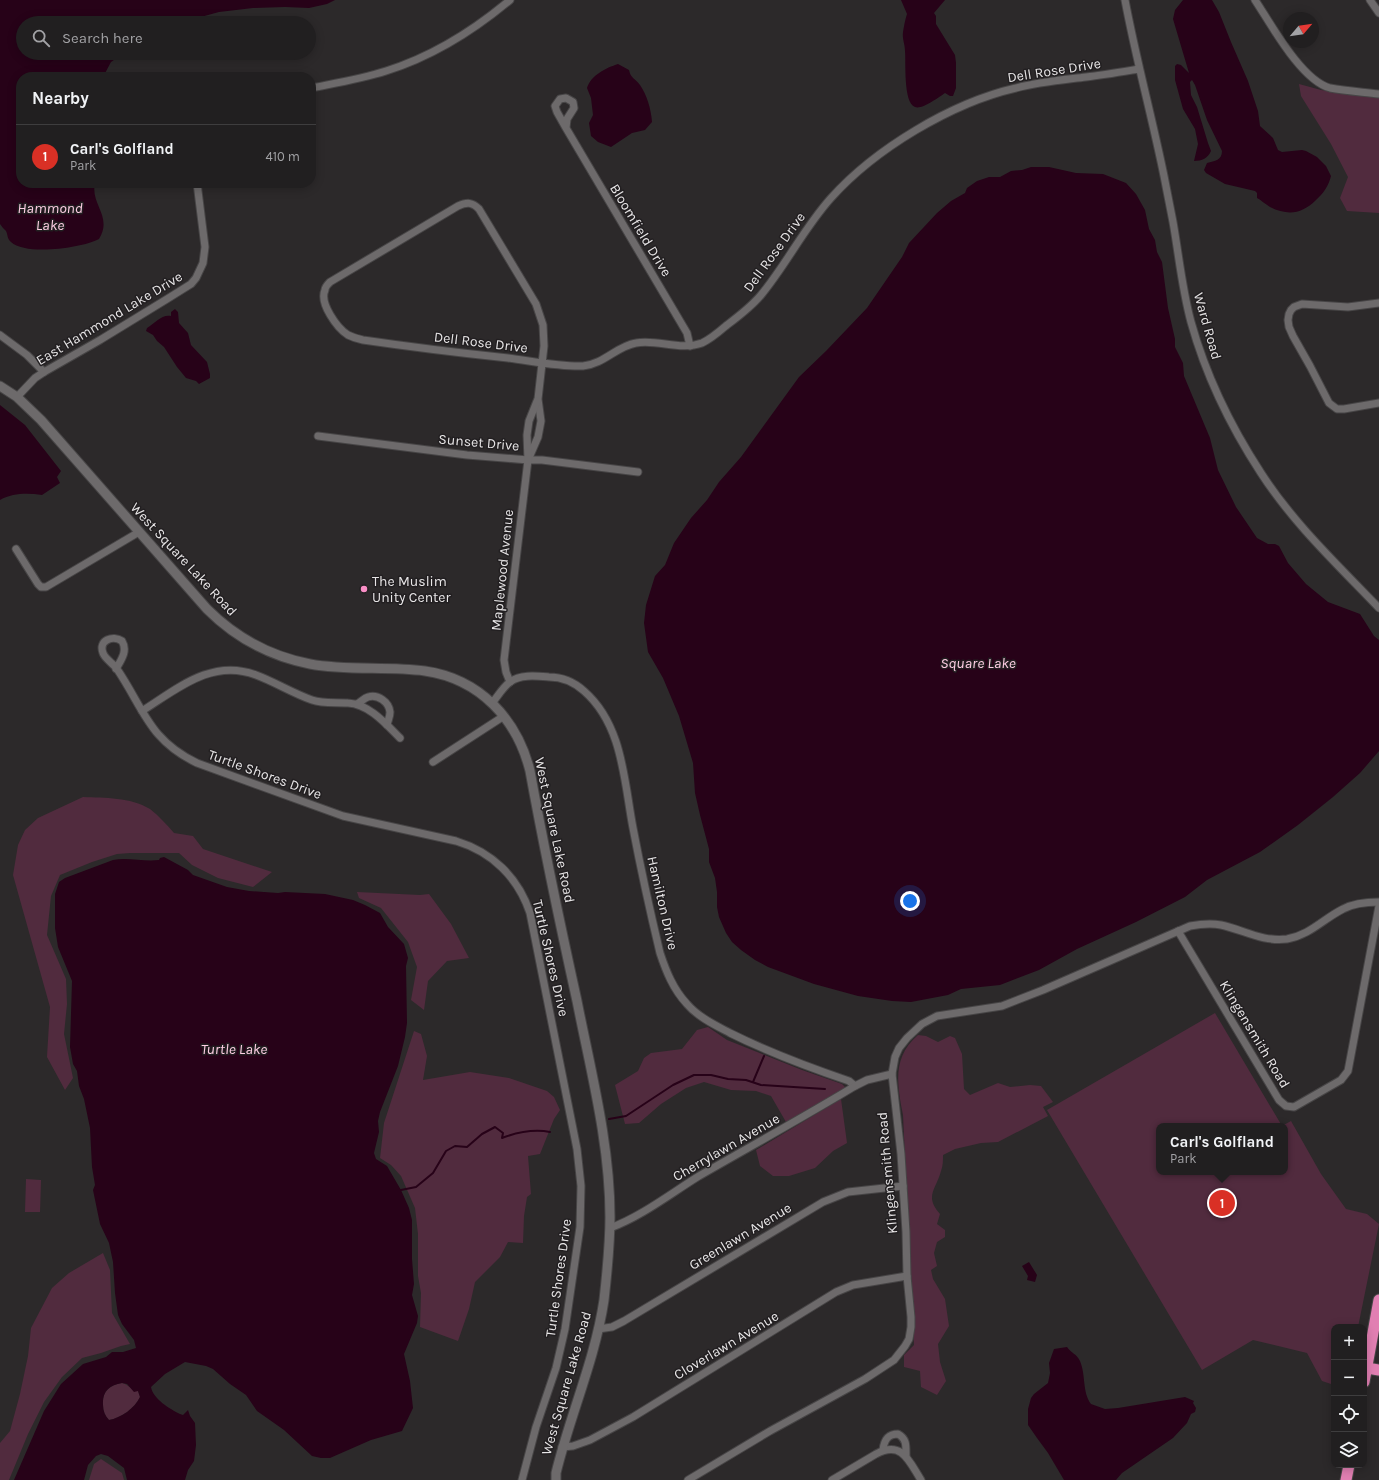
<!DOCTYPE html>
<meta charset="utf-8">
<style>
body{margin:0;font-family:Karla,sans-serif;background:#2d2c2d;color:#f1f3f6}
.controls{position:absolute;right:12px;bottom:12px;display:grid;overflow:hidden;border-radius:8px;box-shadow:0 2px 10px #0003}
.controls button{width:36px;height:36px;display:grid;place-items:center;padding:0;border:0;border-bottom:1px solid #3e3d3e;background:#211f20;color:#f1f3f6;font:20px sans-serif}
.compass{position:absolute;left:1283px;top:12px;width:36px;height:36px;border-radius:50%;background:#211f20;box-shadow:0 2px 10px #0003;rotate:61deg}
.you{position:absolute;left:910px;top:901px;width:14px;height:14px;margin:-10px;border:3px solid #fff;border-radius:50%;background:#1a73e8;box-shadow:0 0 0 6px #1a73e833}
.badge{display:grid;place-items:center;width:26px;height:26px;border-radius:50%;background:#d93025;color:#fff;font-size:13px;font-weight:700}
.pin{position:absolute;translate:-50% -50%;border:2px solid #fff;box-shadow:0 1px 4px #0006}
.popup{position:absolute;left:1156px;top:1123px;width:132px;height:52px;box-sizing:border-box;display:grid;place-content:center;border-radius:8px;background:#211f20;filter:drop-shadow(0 1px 3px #0005);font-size:13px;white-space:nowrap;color:#a2a2a5}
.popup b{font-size:15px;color:#f1f3f6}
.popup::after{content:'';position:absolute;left:50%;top:100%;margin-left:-8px;border:8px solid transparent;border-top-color:#211f20}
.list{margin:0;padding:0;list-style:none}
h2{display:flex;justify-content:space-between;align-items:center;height:52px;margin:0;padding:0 16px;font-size:17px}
h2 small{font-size:13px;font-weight:400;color:#a2a2a5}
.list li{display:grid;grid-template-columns:26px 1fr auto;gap:12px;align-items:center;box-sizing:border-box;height:64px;padding:0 16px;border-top:1px solid #3e3d3e}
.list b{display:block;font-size:15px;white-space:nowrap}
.list p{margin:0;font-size:13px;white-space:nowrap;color:#a2a2a5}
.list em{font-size:13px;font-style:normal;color:#a2a2a5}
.icon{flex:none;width:22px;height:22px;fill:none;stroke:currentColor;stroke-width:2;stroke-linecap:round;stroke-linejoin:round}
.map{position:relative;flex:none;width:1379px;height:1480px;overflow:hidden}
.search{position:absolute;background:#211f20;box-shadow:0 2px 10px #0003;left:16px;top:16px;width:300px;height:44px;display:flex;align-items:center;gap:10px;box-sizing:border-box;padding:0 14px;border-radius:22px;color:#a2a2a5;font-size:15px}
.panel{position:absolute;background:#211f20;box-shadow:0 2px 10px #0003;left:16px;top:72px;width:300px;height:116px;border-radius:16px}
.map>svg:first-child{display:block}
.green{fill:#512b3e;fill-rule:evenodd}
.water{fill:#270218;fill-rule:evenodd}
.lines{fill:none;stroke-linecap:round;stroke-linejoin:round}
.stream{stroke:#270218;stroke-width:2}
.minor-casing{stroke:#474546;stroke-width:9}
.tertiary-casing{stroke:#474546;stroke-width:11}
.trunk-casing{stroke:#474546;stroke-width:13}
.minor{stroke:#6d6a6b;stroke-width:7}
.tertiary{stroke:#6d6a6b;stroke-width:9}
.trunk{stroke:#e17fb2;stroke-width:11}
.poi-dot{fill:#fa8fc6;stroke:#221f21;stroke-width:1.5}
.labels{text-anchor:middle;stroke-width:3;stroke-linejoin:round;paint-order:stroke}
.street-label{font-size:14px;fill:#e8e6e7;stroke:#221f21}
.poi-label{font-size:14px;fill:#e8e6e7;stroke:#221f21;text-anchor:start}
.water-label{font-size:15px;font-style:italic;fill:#fecee4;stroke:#221f21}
</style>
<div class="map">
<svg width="1379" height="1480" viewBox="0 0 1379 1480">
<rect width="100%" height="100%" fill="#2c292a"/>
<g class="green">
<path d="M 1299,84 L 1321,90 L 1379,98 L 1379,213 L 1347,211 L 1340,198 L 1348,177 L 1331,144 L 1301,96 Z"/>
<path d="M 83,797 C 105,798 130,797 150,809 C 159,816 167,825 174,833 L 193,836 L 203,849 L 272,872 L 253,887 L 218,878 L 192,865 L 179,853 L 130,853 L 117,854 L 92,862 L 60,875 L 51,896 L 47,935 L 66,979 L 67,1004 L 64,1034 L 73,1078 L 65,1090 L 47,1057 L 50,1007 L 13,875 L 18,845 L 25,830 L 38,818 Z"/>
<path d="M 357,892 L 420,895 L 429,894 L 451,924 L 469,958 L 447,961 L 428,981 L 424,1010 L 411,1000 L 417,967 L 408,942 L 381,908 L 359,898 Z"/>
<path d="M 1215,1013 L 1282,1126 L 1291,1121 L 1321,1174 L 1346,1209 L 1367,1214 L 1379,1224 L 1358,1327 L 1334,1327 L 1334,1385 L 1322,1381 L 1307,1353 L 1253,1340 L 1202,1370 L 1047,1110 ZM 1159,1126 L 1285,1126 L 1285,1172 L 1159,1172 Z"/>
<path d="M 708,1027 L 727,1040 L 802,1070 L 842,1084 L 845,1087 L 845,1090 L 791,1122 L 786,1122 L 771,1096 L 756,1091 L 731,1090 L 704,1082 L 686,1088 L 661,1104 L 639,1123 L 625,1124 L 615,1085 L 638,1071 L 644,1058 L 651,1053 L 682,1049 L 697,1030 Z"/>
<path d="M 414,1031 L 421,1034 L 427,1056 L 423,1080 L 470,1072 L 509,1078 L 547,1091 L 554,1097 L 560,1110 L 554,1119 L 540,1154 L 528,1156 L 531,1194 L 527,1197 L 524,1216 L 523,1243 L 508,1242 L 500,1257 L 475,1282 L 469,1309 L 458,1341 L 420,1327 L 421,1293 L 418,1276 L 418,1234 L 415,1208 L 401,1176 L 391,1165 L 380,1158 L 384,1123 Z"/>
<path d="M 918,1035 L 926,1036 L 938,1042 L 950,1036 L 955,1038 L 962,1054 L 964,1089 L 970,1095 L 998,1083 L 1010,1087 L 1030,1085 L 1041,1086 L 1053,1102 L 1043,1107 L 1048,1116 L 998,1142 L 981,1143 L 955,1149 L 943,1155 C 943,1160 943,1166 941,1171 C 936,1190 924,1196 940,1214 L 937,1224 L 945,1230 L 945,1237 L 937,1242 L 934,1253 L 937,1266 L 931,1270 L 933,1279 L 945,1299 L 949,1326 L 938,1344 L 940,1362 L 946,1381 L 937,1395 L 921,1387 L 920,1371 L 904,1367 L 904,1355 L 914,1345 L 903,1115 C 897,1085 892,1057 918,1035 Z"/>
<path d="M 841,1099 L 847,1143 L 833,1151 L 815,1168 L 789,1176 L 773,1176 L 760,1166 L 756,1150 Z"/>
<path d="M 26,1179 L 41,1180 L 40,1212 L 25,1212 Z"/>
<path d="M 103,1253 L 110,1270 L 112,1313 L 130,1344 L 121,1346 L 101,1353 L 82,1358 L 62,1377 L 44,1402 L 28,1434 L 9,1480 L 0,1480 L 0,1443 L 10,1431 L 20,1394 L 28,1356 L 31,1328 L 52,1288 L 69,1273 Z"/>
<path d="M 122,1383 C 129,1385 130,1389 138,1391 L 140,1397 C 135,1408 121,1418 109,1420 C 105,1416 103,1411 103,1405 C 102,1392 109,1385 122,1383 Z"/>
<path d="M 101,1459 L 122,1473 L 124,1480 L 89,1480 L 94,1464 Z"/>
</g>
<g class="water">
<path d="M 0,0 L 335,0 L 327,4 L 309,8 L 285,7 L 253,8 L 219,12 L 179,23 L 168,23 L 160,17 L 151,23 L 23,23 L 23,53 L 124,53 L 111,62 L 103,77 L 21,77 L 21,183 L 95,183 C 90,205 113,216 99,239 C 82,248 26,256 11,242 C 7,239 8,235 6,231 C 4,229 2,227 0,224 Z"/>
<path d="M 901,0 L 945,0 L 934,13 L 936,16 L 936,24 L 955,55 L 956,63 L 956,88 L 953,96 L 950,96 L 945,93 C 939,97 922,110 915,107 C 903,103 906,61 905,51 C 905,44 902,39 903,32 C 904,26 905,20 907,14 Z"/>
<path d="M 1183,0 L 1212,0 L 1219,12 L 1231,42 L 1248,81 L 1258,111 L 1260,126 L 1273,138 L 1278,150 L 1282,152 L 1302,150 L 1306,151 L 1317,157 L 1326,166 L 1331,176 C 1329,185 1323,194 1316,200 C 1302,214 1288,216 1270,207 C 1265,204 1261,200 1257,198 L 1257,193 L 1255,191 L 1225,184 L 1206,173 L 1204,170 L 1207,163 C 1215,161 1222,160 1222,151 L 1207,120 L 1195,85 L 1192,80 L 1190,82 L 1191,95 L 1197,107 L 1208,143 L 1211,151 C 1208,158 1202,161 1194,161 L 1198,144 L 1195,129 L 1183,109 L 1175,80 L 1175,66 L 1177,64 L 1181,65 L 1189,73 L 1173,19 L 1175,10 Z"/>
<path d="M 618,64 L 629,70 C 631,79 635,78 640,85 C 647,95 651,109 652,122 L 645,130 L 632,133 L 611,147 L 598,142 L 591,136 L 589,123 L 593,115 L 591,98 L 587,88 C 591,75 606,68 618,64 Z"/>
<path d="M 1031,167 L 1049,167 L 1076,173 L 1103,174 L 1126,183 L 1136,194 L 1145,210 L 1149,229 L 1155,240 L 1157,252 L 1162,262 L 1168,308 L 1175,339 L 1175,347 L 1183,363 L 1184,376 L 1210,438 L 1218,470 L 1236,507 L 1257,538 L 1268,544 L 1275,544 L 1279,546 L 1288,563 L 1306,584 L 1328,602 L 1360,614 L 1374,636 L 1379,640 L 1379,751 L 1360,773 L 1333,797 L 1298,825 L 1260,852 L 1207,880 L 1185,897 L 1136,922 L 1077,949 L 1039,970 L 1000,985 L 961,989 L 948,995 L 911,1002 L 892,1001 L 858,996 L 814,984 L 768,967 L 755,960 L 741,950 L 732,942 L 726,933 L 719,917 L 717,907 L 717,892 L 715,878 L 709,862 L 709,849 L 700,815 L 695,793 L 693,763 L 679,716 L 663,678 L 648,652 L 644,623 L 646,605 L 655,576 L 665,565 L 674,543 L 691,518 L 707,500 L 719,482 L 741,457 L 799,377 L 826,351 L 867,308 L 902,257 L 909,243 L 937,213 L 951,201 L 965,193 L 967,188 L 977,181 L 989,177 L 1000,177 L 1011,171 L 1022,170 Z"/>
<path d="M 175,309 L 178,312 L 179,323 L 188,333 L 191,345 L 207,362 L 210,374 L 210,378 L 199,384 L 196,381 L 186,378 L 177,367 L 164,347 L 157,341 L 153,335 L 146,331 L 147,328 C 155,323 162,314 171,316 L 171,312 Z"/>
<path d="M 0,405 L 25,425 L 61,471 L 57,477 L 60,483 L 42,495 C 27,493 13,493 0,500 Z"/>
<path d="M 164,857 L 188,870 L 193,875 L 227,887 L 249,891 L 264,892 L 278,893 L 285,892 L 325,894 L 353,900 L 365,905 L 380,913 L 388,927 L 404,944 L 408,958 L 406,966 L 407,1023 L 405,1037 L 398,1066 L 380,1112 L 378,1121 L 379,1132 L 374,1153 L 376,1159 L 387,1166 L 401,1190 L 409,1208 L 412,1220 L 412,1259 L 414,1284 L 412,1295 L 418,1316 L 417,1323 L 404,1354 L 410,1381 L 413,1408 L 402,1431 L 371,1440 L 330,1458 L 321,1458 L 312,1456 L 284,1430 L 257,1411 L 246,1395 L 230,1384 L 213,1369 L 206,1366 L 185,1362 L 165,1374 L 151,1387 C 153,1399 170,1409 180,1414 L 183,1415 L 188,1410 L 190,1416 L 195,1423 L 196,1445 L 194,1461 L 188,1470 L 185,1480 L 127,1480 L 124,1468 L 108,1456 L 101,1454 L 96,1456 L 88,1465 L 84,1480 L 14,1480 L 44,1411 L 61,1384 L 83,1364 L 106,1357 L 112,1352 L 123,1352 L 136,1348 L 134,1340 L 122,1324 L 118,1315 L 115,1293 L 113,1262 L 109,1243 L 100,1224 L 93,1190 L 95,1185 L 92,1167 L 90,1128 L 84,1099 L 79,1086 L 77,1071 L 73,1064 L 70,1047 L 72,981 L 58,947 L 55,928 L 55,894 L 59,882 L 65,878 L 113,860 C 128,857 144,862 159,860 L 160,858 ZM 122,1383 L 127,1384 L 134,1392 L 138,1391 L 140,1397 C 135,1408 121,1418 109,1420 C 105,1416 103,1411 103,1405 C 102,1392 109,1385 122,1383 Z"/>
<path d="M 1029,1262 L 1037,1275 L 1035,1282 L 1027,1280 L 1028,1276 L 1022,1266 Z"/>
<path d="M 1067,1347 C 1071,1353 1077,1354 1080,1361 C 1086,1375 1082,1392 1091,1404 L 1105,1409 L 1118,1408 L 1185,1397 L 1194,1401 L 1193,1403 L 1196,1408 L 1195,1412 L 1191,1414 L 1187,1423 L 1173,1438 L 1122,1473 L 1116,1480 L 1064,1480 L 1048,1453 L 1037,1438 L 1028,1425 L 1028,1409 L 1031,1398 L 1034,1394 L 1048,1383 L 1050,1373 L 1049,1363 L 1054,1349 Z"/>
</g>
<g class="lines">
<g class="stream">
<path d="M 753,1082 L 764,1056"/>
<path d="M 609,1119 L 626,1116 L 673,1085 L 694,1075 L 711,1075 L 728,1079 L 746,1080 L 761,1085 L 825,1089"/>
<path d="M 401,1190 L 416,1187 L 433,1173 L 446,1151 L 455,1146 L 467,1147 L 482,1134 L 495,1127 L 503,1133 L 502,1138 C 518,1132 534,1129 550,1132"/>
</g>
<defs>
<g id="minor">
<path d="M 1125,0 C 1136,59 1152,117 1164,176 C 1167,191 1170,207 1173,222 C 1179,256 1182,289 1191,322 C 1206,376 1231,427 1261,473 C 1294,524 1337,564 1379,608"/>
<path d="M 1255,0 C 1271,24 1301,80 1330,88 C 1346,91 1363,92 1379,94"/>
<path d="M 1370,0 L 1379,13"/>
<path d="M 311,88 C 336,83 361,79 386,71 C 431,57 473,31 510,0"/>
<path d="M 566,128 L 557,112 L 555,106 L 560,99 L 566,98 L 573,102 L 574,108 L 567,119 L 566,128 L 687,333 L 690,346"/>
<path d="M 1379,303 L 1348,307 L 1302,304 L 1294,307 L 1291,310 L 1289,314 L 1288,320 L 1289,327 L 1293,336 L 1310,366 L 1329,403 L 1337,409 L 1344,409 L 1379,403"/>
<path d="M 0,335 L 27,355 L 44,372"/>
<path d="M 17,397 L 35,378 L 44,372 L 100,340 L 167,299 L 191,284 L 196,278 L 203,263 L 205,247 L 197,183"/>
<path d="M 318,436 L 467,455 L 528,460 L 542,460 L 638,472"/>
<path d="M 528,460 L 538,437 L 541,421 L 538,399 L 544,346 L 543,325 L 536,304 L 479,209 C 472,202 467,202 458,206 L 330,282 C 328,284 325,287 325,290 C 319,303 337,328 348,335 C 352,337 358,339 363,340 C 411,347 460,353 508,358 C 532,361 560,367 583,366 C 604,364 617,346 636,343 C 658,339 680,351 702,343 C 711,339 720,331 727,325 C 739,316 751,307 761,295 C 786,265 804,228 831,198 C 875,149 951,103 1016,88 C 1039,82 1062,80 1086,77 C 1104,75 1121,72 1139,69"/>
<path d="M 16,549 L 38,584 L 41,587 L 46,587 L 139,532"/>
<path d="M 116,669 C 121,660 128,651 122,641 C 113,635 98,640 103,653 C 105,659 113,663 117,669 C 144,709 149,740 197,763 L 343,816 L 456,841 C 492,852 518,877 530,913 L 577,1149 L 581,1186 L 580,1227 L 565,1329 L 556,1368 L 536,1427 L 522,1480"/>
<path d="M 510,682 L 506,672 L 504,660 L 528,460 L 527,435 L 529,421 L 537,401"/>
<path d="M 492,703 C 498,696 503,687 510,682 C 520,674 537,676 549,677 C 562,677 574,682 584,691 C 623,725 624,781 633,828 C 641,870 650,911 660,953 C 666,971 673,989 687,1004 C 698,1017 715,1025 730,1033 C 768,1052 808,1067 849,1081 L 855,1086"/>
<path d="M 357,704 C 361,702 364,698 368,697 C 378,694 389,702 390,712 C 390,717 388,720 387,725"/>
<path d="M 142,711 C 177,689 212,658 256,675 C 275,682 292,693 312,700 C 323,704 336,702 348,703 C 369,704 386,724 400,738"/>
<path d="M 433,762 L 504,716"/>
<path d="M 1178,931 L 1279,1100 L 1286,1106 L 1294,1107 L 1341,1080 L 1348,1071 L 1379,906"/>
<path d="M 610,1228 C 642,1216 670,1194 699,1176 C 751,1146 804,1117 855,1086 L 867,1080 L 892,1074"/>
<path d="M 598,1329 L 612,1327 L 624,1321 L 823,1202 L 848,1192 L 903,1186"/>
<path d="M 562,1447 L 573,1446 L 590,1440 L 633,1417 L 836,1292 L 853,1285 L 907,1276"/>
<path d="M 883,1450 C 884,1441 887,1434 898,1434 C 907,1439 906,1446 906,1456"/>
<path d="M 688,1480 L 770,1431 L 865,1379 L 894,1360 L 905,1346 L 909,1339 L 911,1327 L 911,1317 L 907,1276 L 906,1232 L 901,1154 L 892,1074 L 895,1057 L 899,1048 L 907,1038 L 922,1024 L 937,1016 L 1002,1006 L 1043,990 L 1190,926 C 1201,924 1210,923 1221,925 C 1244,930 1262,942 1287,939 C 1310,935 1323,919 1343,909 C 1354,903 1367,902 1379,902"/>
<path d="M 832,1480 L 876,1454 C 902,1440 909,1461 921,1480"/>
</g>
<path id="tertiary" d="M 0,386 L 17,397 L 41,420 L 207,609 C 236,638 269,656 310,664 C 347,671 387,666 425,671 C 480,679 517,719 530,771 C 544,848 560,924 577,1001 C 591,1072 610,1144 610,1217 C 610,1245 607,1273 604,1300 C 595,1360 570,1415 556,1473 L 556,1480"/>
<g id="trunk">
<path d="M 1367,1368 L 1379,1370"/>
<path d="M 1364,1382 L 1379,1300"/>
<path d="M 1346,1480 L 1349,1465"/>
</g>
</defs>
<use href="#minor" class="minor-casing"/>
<use href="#tertiary" class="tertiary-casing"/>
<use href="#trunk" class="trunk-casing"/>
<use href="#minor" class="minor"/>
<use href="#tertiary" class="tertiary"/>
<use href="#trunk" class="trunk"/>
</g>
<circle class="poi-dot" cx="364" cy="589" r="4"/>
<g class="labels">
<g class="street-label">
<text transform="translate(1054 70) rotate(-9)" y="5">Dell Rose Drive</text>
<text transform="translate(641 230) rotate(59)" y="5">Bloomfield Drive</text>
<text transform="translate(774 252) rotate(-54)" y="5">Dell Rose Drive</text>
<text transform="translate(109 318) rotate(-31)" y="5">East Hammond Lake Drive</text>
<text transform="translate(1208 326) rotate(74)" y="5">Ward Road</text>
<text transform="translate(481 342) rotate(7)" y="5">Dell Rose Drive</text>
<text transform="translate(479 442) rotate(5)" y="5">Sunset Drive</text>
<text transform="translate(184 559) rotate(47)" y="5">West Square Lake Road</text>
<text transform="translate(502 570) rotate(-84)" y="5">Maplewood Avenue</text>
<text transform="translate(265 774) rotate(20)" y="5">Turtle Shores Drive</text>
<text transform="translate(555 830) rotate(78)" y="5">West Square Lake Road</text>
<text transform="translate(663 903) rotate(77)" y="5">Hamilton Drive</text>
<text transform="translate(551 958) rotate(77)" y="5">Turtle Shores Drive</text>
<text transform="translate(1255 1034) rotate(59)" y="5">Klingensmith Road</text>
<text transform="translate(726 1147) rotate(-30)" y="5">Cherrylawn Avenue</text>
<text transform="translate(887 1173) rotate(-95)" y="5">Klingensmith Road</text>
<text transform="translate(740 1236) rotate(-31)" y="5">Greenlawn Avenue</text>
<text transform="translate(558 1278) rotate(-82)" y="5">Turtle Shores Drive</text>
<text transform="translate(726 1345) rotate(-31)" y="5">Cloverlawn Avenue</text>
<text transform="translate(566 1383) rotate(-74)" y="5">West Square Lake Road</text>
</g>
<g class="poi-label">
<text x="372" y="586">The Muslim<tspan x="372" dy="16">Unity Center</tspan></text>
</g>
<g class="water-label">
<text x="50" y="213">Hammond<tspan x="50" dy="17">Lake</tspan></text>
<text x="978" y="668">Square Lake</text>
<text x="234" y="1054">Turtle Lake</text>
</g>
</g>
</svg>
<div class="controls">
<button>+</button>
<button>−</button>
<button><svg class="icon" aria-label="locate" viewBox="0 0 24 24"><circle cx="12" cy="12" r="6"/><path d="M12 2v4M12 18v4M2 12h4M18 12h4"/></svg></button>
<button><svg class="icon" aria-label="layers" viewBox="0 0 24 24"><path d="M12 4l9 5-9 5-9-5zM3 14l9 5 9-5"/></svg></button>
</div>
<svg class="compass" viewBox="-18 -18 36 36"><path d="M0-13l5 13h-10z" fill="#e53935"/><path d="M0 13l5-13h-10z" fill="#a2a2a5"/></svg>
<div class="you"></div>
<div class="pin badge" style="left:1222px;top:1203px">1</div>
<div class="popup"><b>Carl's Golfland</b>Park</div>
<div class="search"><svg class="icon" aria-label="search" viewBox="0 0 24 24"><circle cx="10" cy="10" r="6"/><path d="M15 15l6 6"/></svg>Search here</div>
<section class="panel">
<h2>Nearby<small></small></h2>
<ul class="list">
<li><span class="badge">1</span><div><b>Carl's Golfland</b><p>Park</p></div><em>410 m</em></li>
</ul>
</section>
</div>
